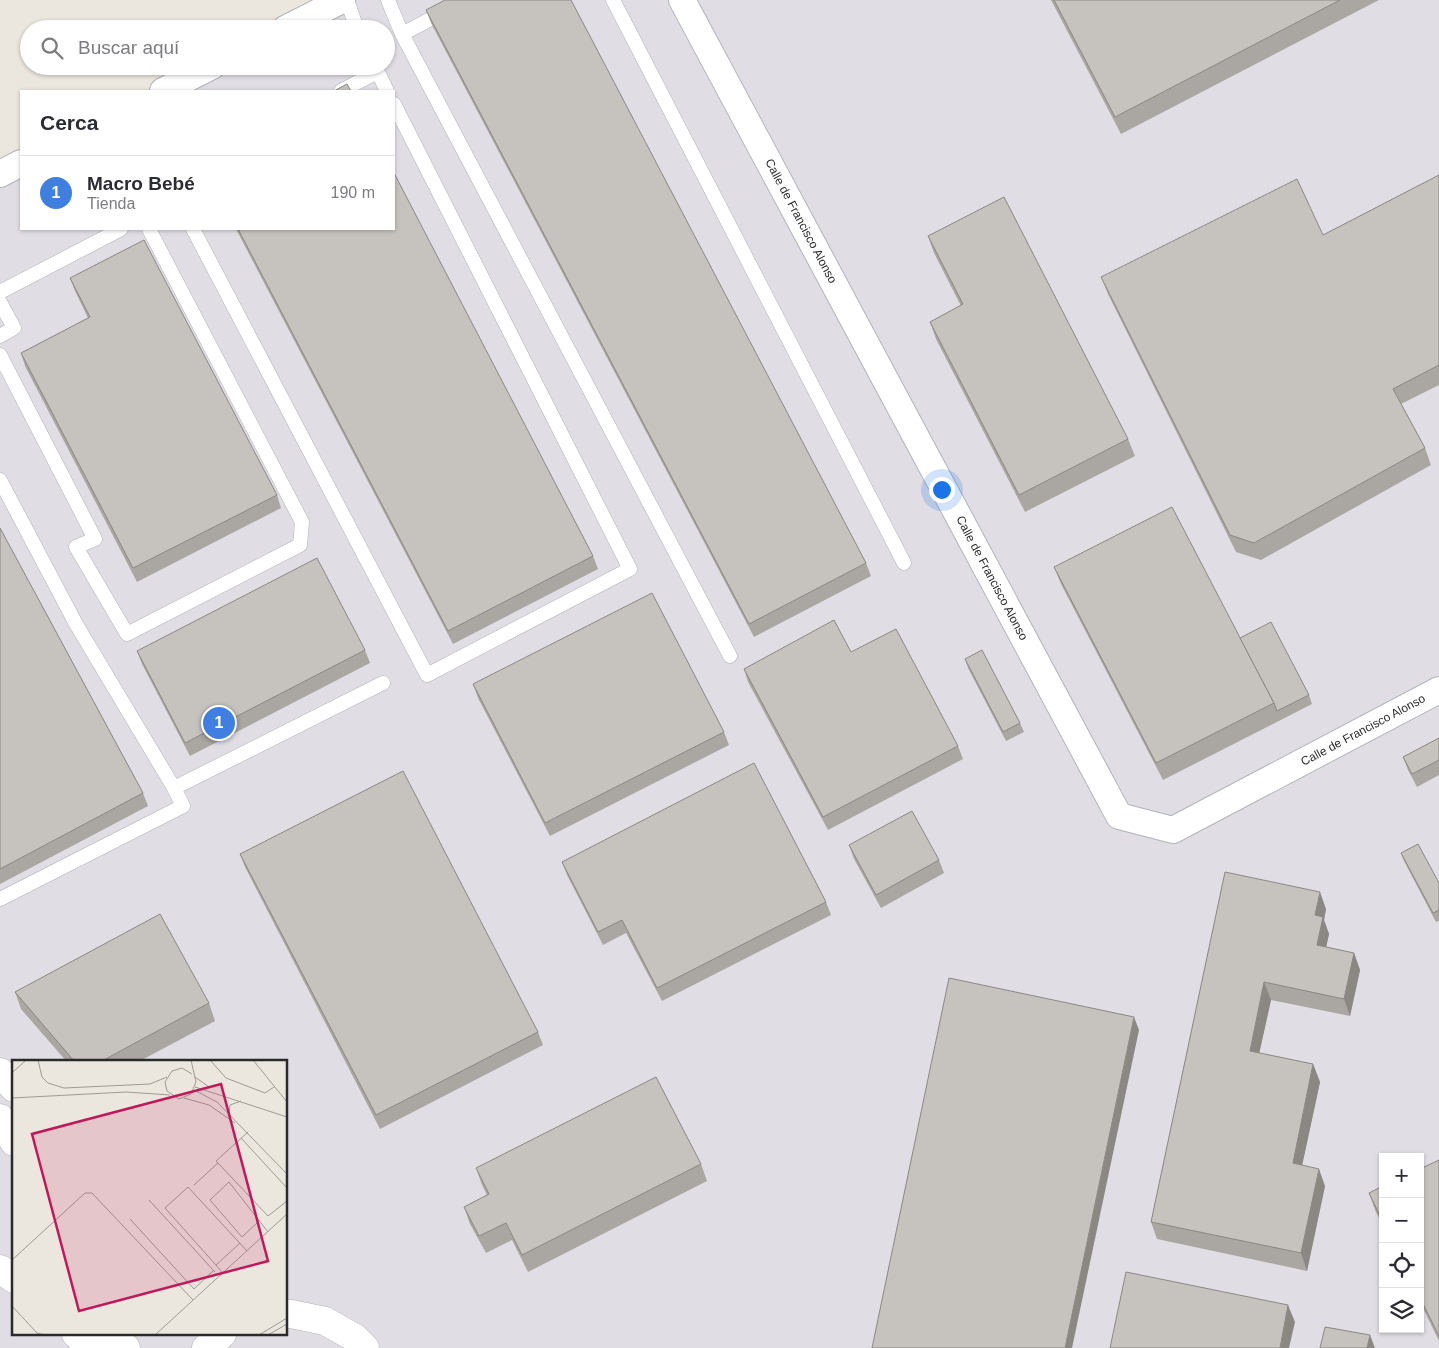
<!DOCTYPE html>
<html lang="es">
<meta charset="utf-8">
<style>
body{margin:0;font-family:Arial,sans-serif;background:#f2f2f3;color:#2b2b33}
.controls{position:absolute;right:15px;bottom:15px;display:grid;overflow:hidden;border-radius:0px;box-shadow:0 1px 4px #0004}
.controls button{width:45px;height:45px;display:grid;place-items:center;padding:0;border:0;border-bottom:1px solid #e1e1e2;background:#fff;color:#2b2b33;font:25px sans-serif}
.you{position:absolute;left:941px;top:489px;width:18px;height:18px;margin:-12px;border:4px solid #fff;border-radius:50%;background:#1a73e8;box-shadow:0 0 0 8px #1a73e833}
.badge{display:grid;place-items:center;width:32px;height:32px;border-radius:50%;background:#0b8043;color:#fff;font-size:16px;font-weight:700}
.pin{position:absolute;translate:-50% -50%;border:2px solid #fff;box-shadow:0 1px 5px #0006}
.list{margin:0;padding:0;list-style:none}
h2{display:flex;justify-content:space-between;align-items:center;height:65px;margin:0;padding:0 20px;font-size:21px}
h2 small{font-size:16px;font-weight:400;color:#7c7c81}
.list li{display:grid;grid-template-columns:32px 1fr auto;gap:15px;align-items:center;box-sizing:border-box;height:75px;padding:0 20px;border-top:1px solid #e1e1e2}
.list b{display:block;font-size:19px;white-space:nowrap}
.list p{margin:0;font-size:16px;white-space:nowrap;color:#7c7c81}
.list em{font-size:16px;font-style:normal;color:#7c7c81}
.icon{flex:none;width:28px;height:28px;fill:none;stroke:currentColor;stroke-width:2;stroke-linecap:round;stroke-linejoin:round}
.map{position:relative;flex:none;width:1439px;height:1348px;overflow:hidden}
.search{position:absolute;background:#fff;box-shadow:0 1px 4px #0004;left:20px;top:20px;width:375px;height:55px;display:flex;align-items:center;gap:12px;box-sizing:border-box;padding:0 18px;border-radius:28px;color:#7c7c81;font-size:19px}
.panel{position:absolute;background:#fff;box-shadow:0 1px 4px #0004;left:20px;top:90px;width:375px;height:140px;border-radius:0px}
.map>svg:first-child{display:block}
.industrial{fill:#e0dee4;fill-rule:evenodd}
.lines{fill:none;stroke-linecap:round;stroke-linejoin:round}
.service-casing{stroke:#b1b3bc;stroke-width:15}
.minor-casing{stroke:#b1b3bc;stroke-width:28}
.tertiary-casing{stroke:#b1b3bc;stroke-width:29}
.service{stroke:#fff;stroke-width:14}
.minor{stroke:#fff;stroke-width:26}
.tertiary{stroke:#fff;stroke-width:28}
.wall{fill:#aaa7a3}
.shaded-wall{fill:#8b8884}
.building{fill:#c6c2bd;stroke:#8b8884}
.labels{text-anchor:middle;stroke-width:4.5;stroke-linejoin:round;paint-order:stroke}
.street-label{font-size:12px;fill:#2a2a2a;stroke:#fff}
.inset-road{fill:none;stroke:#9e9b96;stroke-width:1}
.view{fill:#c2185b;fill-opacity:0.15;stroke:#c2185b;stroke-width:2.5}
.inset-edge{fill:none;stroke:#2a2a2a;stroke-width:2.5}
</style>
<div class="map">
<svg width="1439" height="1348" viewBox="0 0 1439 1348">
<rect width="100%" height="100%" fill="#ebe6de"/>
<path class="industrial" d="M 342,0 L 1439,0 L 1439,1348 L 0,1348 L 0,174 L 21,163 L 21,229 L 394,229 L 394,91 L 163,91 L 212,66 L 386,66 L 386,29 L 285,29 ZM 14,1062 L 286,1062 L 286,1334 L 14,1334 ZM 1383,1157 L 1420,1157 L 1420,1329 L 1383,1329 Z"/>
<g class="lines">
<defs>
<g id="service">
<path d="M 347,0 L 357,29"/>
<path d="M 388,0 L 402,34 L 730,656"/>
<path d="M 613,0 L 904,563"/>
<path d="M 402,34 L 467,0"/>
<path d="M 375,66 L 387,91"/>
<path d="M 341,91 L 377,72"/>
<path d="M 193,229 L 427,675 L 630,569 L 394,104"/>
<path d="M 0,292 L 121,229"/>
<path d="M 0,302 L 14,328 L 0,336"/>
<path d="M 0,355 L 95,539 L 76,547 L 127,634 L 300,545 L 302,522 L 149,229"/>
<path d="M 0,480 L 76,624 L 174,788 L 183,806 L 0,899"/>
<path d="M 174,788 L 383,683"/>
</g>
<g id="minor">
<path d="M 682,0 L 1119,816 L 1173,830 L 1439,690"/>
<path d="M 285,29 L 342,0"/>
<path d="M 163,91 L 212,66"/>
<path d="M 0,174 L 21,163"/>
</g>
<g id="tertiary">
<path d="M 0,1072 L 14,1088"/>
<path d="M 0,1118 L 14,1142"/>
<path d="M 0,1269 L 14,1279"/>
<path d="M 286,1314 L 291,1314 L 325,1321 L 355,1338 L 365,1348"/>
<path d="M 76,1334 L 91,1348"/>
<path d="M 104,1334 L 126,1348"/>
<path d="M 206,1348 L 222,1334"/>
</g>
</defs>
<use href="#service" class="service-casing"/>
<use href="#minor" class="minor-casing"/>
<use href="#tertiary" class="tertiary-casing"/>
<use href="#service" class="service"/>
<use href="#minor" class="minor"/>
<use href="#tertiary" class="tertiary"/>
</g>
<g class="wall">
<path d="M 1051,0 L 1379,0 L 1121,134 Z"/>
<path d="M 426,10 L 866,563 L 871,576 L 754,637 L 431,23 Z"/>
<path d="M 1439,175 L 1439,385 L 1401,404 L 1425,448 L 1431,465 L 1261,560 L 1236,552 L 1108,294 L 1101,277 L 1323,235 Z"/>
<path d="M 236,229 L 394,229 L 593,556 L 598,569 L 453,644 Z"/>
<path d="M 928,236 L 1128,439 L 1135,456 L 1025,512 L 936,339 L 930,322 L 961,306 L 934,253 Z"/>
<path d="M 70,278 L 277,495 L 281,508 L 137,582 L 25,366 L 21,353 L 88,318 L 75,291 Z"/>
<path d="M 0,528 L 143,793 L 148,806 L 0,884 Z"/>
<path d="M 1054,567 L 1240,638 L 1309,695 L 1312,704 L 1163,780 L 1061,584 Z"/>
<path d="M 365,650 L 370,663 L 190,756 L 142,664 L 137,651 Z"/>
<path d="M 851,652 L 958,746 L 963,759 L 828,830 L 748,682 L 744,669 Z"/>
<path d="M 965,659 L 1020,723 L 1024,732 L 1006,741 L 968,668 Z"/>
<path d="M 473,684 L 724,732 L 729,745 L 550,836 L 478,698 Z"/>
<path d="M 1439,738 L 1439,775 L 1417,787 L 1408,770 L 1403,757 Z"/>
<path d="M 849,845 L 939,860 L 944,873 L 881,908 L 854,859 Z"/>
<path d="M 1401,853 L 1439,883 L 1439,921 L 1436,922 L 1404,861 Z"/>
<path d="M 240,854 L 538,1032 L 543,1045 L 380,1129 L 245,867 Z"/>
<path d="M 562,862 L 826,902 L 831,915 L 662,1001 L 626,933 L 603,945 L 567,875 Z"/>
<path d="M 1225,872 L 1326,909 L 1324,920 L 1329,934 L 1326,947 L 1354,953 L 1360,970 L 1350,1016 L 1271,1000 L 1259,1053 L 1313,1064 L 1320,1082 L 1302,1165 L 1325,1186 L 1307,1271 L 1157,1239 L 1151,1222 Z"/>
<path d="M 15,992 L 209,1003 L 215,1021 L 138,1062 L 67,1062 L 21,1009 Z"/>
<path d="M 1439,1160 L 1439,1341 L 1420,1302 L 1420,1169 Z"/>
<path d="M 701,1164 L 707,1181 L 528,1272 L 512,1240 L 486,1253 L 470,1224 L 464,1207 L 487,1195 L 482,1185 L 476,1168 Z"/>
<path d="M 1383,1186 L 1383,1226 L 1375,1210 L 1369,1193 Z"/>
</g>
<g class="shaded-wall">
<path d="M 1320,892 L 1326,909 L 1324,920 L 1329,934 L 1323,962 L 1317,945 L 1315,915 Z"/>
<path d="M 1354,953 L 1360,970 L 1350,1016 L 1344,999 Z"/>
<path d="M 1264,982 L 1271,1000 L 1256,1068 L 1250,1051 Z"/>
<path d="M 1134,1017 L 1139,1030 L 1072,1348 L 1065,1348 Z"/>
<path d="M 1313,1064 L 1320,1082 L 1299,1180 L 1293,1163 Z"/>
<path d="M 1319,1169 L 1325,1186 L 1307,1271 L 1301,1253 Z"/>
<path d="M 1288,1305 L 1295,1322 L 1289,1348 L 1280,1348 Z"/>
<path d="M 1370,1335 L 1375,1348 L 1367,1348 Z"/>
</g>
<g class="building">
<path d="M 445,0 L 571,0 L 866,563 L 749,624 L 426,10 Z"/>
<path d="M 1054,0 L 1340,0 L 1115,117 Z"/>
<path d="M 347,84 L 351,91 L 334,91 Z"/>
<path d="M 394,173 L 593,556 L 448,631 L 238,229 L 394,229 Z"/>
<path d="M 1439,175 L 1439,365 L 1393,389 L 1425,448 L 1254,543 L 1230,535 L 1101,277 L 1297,179 L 1323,235 Z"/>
<path d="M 1004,197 L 1128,439 L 1019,495 L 930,322 L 963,304 L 928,236 Z"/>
<path d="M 144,240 L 277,495 L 133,568 L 21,353 L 90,317 L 70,278 Z"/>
<path d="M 1172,507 L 1274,703 L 1156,763 L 1054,567 Z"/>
<path d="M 0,528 L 143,793 L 0,869 Z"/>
<path d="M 317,558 L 365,650 L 185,743 L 137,651 Z"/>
<path d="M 652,593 L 724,732 L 545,823 L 473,684 Z"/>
<path d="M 834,620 L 851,652 L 896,629 L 958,746 L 823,817 L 744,669 Z"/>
<path d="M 1271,622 L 1309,695 L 1277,711 L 1274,703 L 1240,638 Z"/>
<path d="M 982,650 L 1020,723 L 1003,732 L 965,659 Z"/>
<path d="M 1439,738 L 1439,760 L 1412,774 L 1403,757 Z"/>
<path d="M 754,763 L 826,902 L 657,988 L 622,920 L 598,932 L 562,862 Z"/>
<path d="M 403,771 L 538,1032 L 376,1115 L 240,854 Z"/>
<path d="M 912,811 L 939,860 L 876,895 L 849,845 Z"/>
<path d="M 1418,844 L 1439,883 L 1439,910 L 1433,913 L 1401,853 Z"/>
<path d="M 1225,872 L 1320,892 L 1315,915 L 1323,917 L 1317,945 L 1354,953 L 1344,999 L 1264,982 L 1250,1051 L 1313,1064 L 1293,1163 L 1319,1169 L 1301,1253 L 1151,1222 Z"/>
<path d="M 160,914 L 209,1003 L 100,1062 L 75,1062 L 15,992 Z"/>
<path d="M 949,978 L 1134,1017 L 1065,1348 L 872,1348 Z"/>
<path d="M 656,1077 L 701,1164 L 522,1255 L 506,1223 L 479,1236 L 464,1207 L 489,1194 L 476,1168 Z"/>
<path d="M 1439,1160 L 1439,1336 L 1420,1298 L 1420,1169 Z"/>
<path d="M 1383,1186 L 1383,1222 L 1369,1193 Z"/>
<path d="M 1126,1272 L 1288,1305 L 1280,1348 L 1110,1348 Z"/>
<path d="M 1325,1327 L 1370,1335 L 1367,1348 L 1320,1348 Z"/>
</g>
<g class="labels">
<g class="street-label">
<text transform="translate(801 221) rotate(62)" y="4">Calle de Francisco Alonso</text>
<text transform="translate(992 578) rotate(62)" y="4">Calle de Francisco Alonso</text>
<text transform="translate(1363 730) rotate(-28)" y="4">Calle de Francisco Alonso</text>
</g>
</g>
<g transform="translate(12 1060)">
<rect width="275" height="275" fill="#ebe6de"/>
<path class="inset-road" d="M 26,0 L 30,17 L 36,23 L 52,28 L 138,24 L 155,17M 179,0 L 184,22 L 179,34 L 167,39 L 155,31 L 153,22 L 160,11 L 170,8 L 180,14M 198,0 L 214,18 L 253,33 L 262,27M 241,0 L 275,42M 0,13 L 14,0M 183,17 L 197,27M 183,27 L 275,57M 182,30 L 205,42 L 275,114M 0,38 L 114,32 L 158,35M 172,38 L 197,45 L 223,63M 217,54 L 218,45 L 229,41M 236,72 L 204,101 L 256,156 L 275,141M 229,78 L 275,128M 182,125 L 206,103M 137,140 L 203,212M 118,159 L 182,229 L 202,210M 246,162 L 230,177 L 198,140 L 217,122 L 256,172M 0,200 L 73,133 L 80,133 L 181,240M 204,205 L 228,183M 211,213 L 153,148 L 176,127 L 235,191M 0,246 L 25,273 L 33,275M 143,275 L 275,154M 247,275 L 275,258M 256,275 L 275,264"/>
<path class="view" d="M 209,24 L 256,201 L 67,251 L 20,74 Z"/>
<rect width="275" height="275" class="inset-edge"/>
</g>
</svg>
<div class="controls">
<button>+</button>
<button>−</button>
<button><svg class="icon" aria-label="locate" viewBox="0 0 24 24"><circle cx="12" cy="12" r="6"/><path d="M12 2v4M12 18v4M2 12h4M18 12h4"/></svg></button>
<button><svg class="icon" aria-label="layers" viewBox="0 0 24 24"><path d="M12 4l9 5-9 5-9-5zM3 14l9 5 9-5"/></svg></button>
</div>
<div class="you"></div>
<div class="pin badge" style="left:219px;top:723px;background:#3f7fe0">1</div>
<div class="search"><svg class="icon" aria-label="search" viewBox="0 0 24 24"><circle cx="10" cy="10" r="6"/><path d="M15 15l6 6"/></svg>Buscar aquí</div>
<section class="panel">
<h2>Cerca<small></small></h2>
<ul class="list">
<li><span class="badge" style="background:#3f7fe0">1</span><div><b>Macro Bebé</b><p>Tienda</p></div><em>190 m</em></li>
</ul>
</section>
</div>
